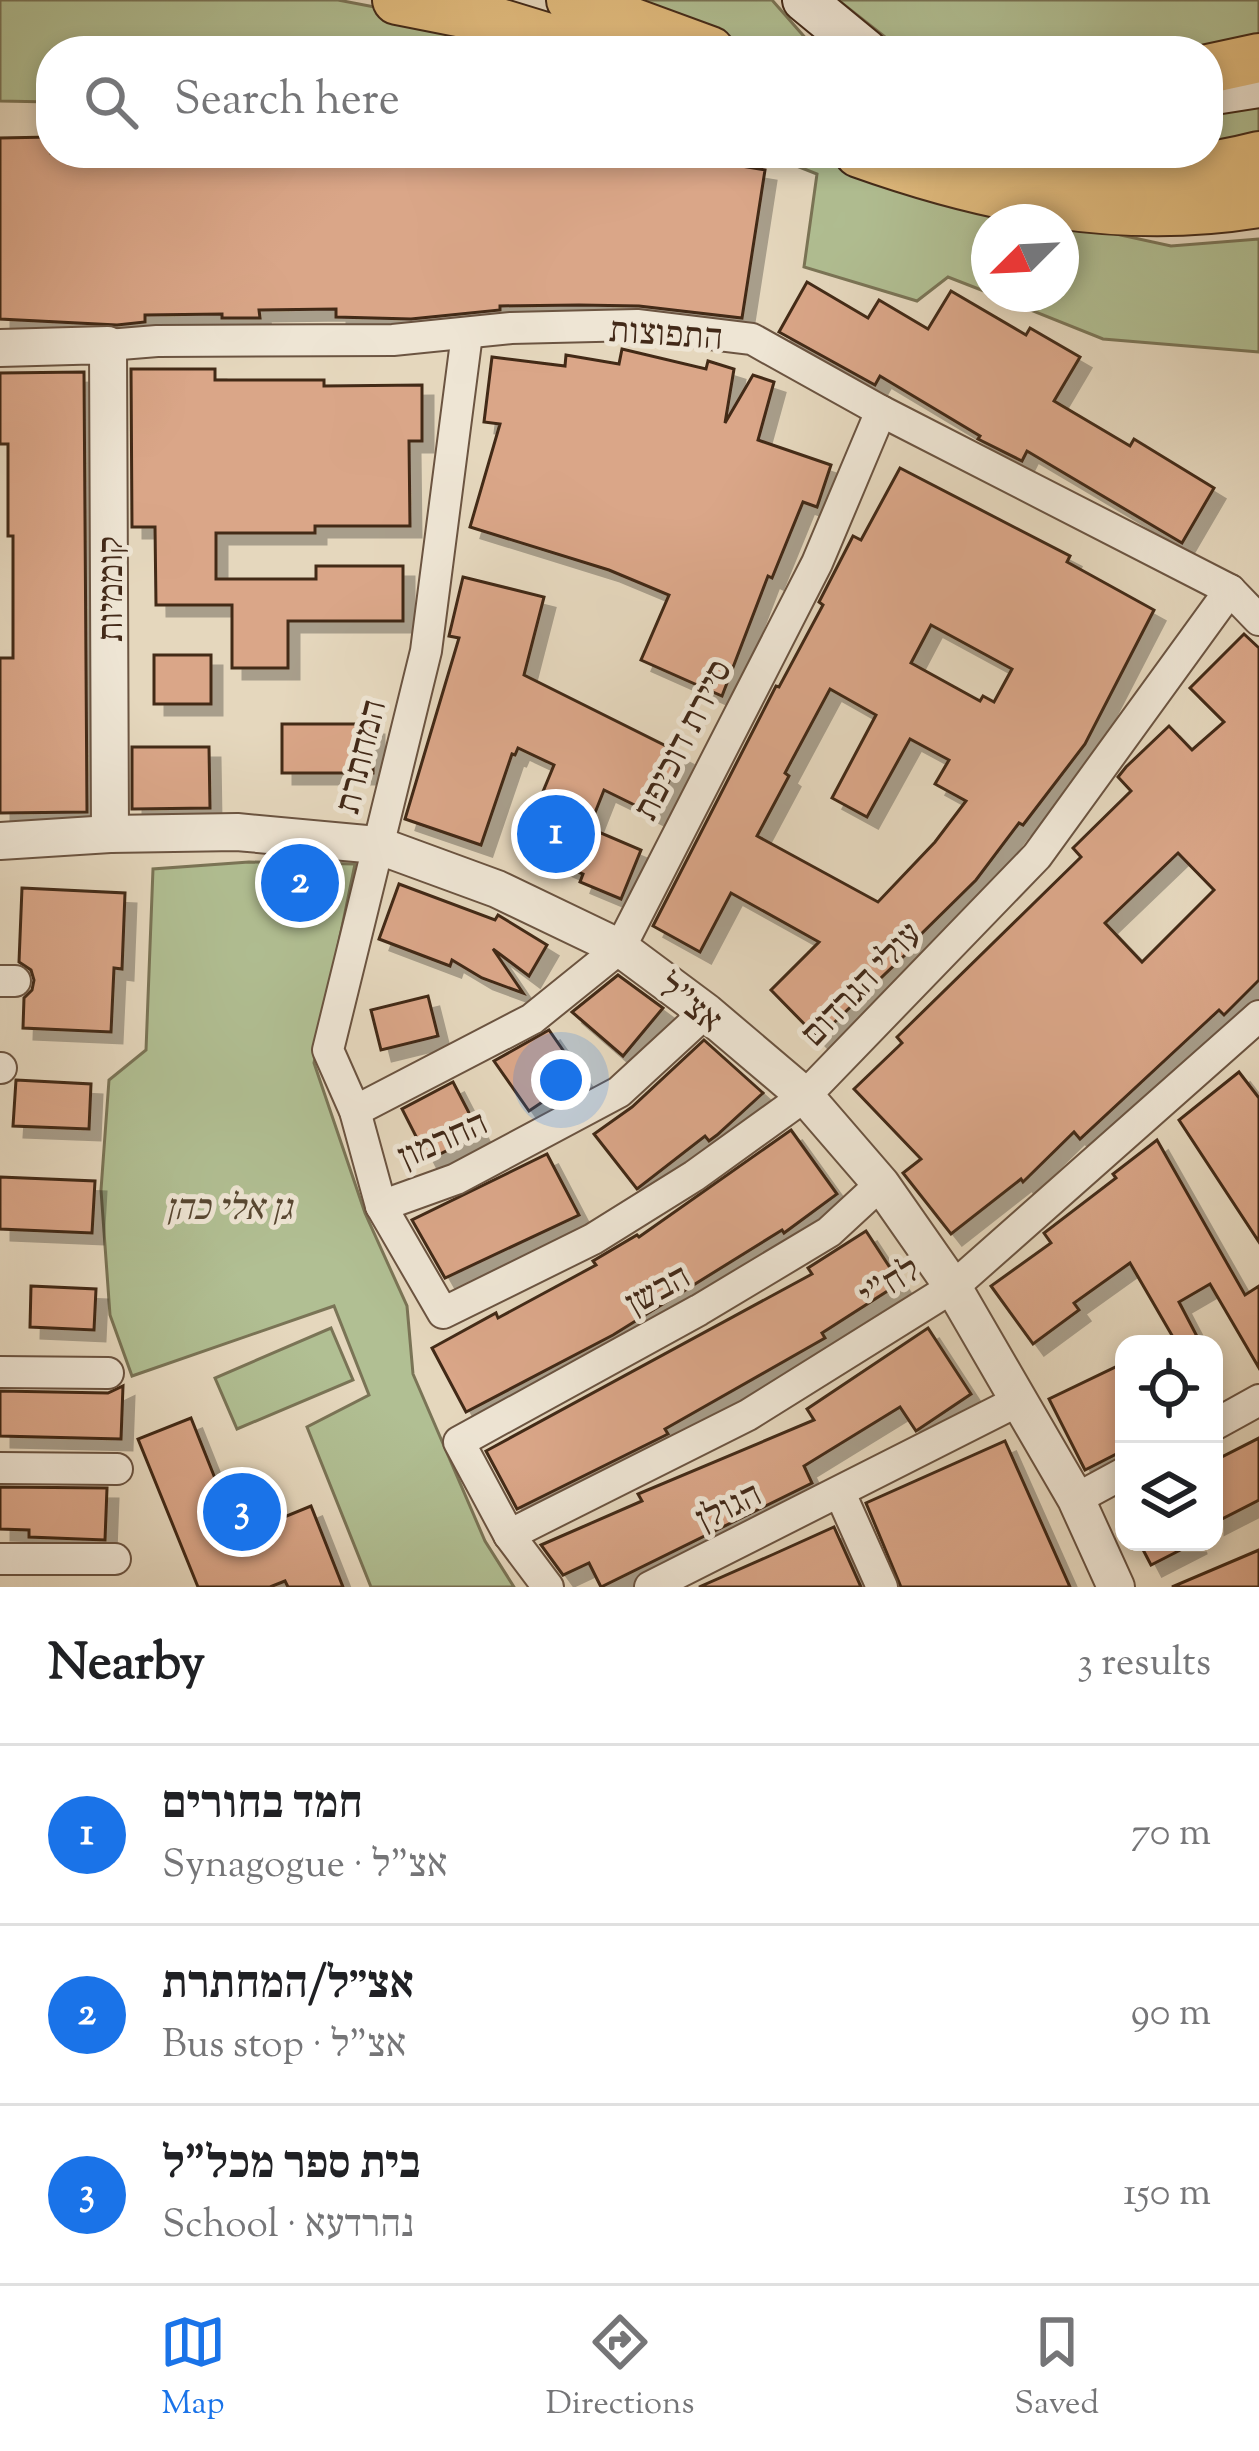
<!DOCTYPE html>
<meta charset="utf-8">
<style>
body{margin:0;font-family:"Sorts Mill Goudy","Frank Ruhl Libre",serif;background:#f6f6f6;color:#202124}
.controls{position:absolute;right:36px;bottom:36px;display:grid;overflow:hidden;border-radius:24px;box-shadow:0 6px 18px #0003}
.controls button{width:108px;height:108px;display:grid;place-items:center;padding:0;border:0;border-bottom:3px solid #e0e0e0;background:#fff;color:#202124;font:60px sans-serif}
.compass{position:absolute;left:971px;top:204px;width:108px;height:108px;border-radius:50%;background:#fff;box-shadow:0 6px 18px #0003;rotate:246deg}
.you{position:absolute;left:561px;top:1080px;width:42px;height:42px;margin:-30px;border:9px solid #fff;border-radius:50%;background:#1a73e8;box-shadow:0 0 0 18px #1a73e833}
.badge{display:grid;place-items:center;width:78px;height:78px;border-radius:50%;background:#1a73e8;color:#fff;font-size:39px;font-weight:700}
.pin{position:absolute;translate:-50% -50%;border:6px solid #fff;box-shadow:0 3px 12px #0006}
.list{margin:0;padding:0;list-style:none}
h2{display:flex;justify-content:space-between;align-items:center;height:156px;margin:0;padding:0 48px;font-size:51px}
h2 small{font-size:39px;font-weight:400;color:#757577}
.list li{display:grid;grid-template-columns:78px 1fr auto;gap:36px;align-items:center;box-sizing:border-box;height:180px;padding:0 48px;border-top:3px solid #e0e0e0}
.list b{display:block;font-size:45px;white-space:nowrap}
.list p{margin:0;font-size:39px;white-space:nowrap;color:#757577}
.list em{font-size:39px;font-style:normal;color:#757577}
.icon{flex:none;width:66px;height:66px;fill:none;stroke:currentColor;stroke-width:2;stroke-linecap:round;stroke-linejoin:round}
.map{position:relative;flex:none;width:1259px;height:1587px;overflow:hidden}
.search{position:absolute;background:#fff;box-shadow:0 6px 18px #0003;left:36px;right:36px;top:36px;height:132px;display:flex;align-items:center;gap:30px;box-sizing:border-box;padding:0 42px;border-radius:48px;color:#757577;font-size:45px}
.sheet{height:696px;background:#fff}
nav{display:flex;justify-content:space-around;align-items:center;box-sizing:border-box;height:168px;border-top:3px solid #e0e0e0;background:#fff;font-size:33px;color:#757577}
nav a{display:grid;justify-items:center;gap:6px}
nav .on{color:#1a73e8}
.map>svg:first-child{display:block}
.green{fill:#b1bf93;stroke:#7a7456;stroke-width:3}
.building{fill:#daa688;stroke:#422918;stroke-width:3;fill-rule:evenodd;filter:url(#shadow)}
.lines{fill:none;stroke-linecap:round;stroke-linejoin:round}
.minor-casing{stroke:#6b5441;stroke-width:34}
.tertiary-casing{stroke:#6b5441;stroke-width:40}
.secondary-casing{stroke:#422918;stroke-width:46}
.trunk-casing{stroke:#422918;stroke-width:52}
.minor{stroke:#eee5d4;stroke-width:30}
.tertiary{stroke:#eee5d4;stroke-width:36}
.secondary{stroke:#eee5d4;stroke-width:42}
.trunk{stroke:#e2bc7e;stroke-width:48}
.labels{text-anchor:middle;stroke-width:10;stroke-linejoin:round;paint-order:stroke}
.street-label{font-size:36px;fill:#422918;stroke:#eee5d4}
.park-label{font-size:36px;font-style:italic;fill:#584731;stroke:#eee5d4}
</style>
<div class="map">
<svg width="1259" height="1587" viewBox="0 0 1259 1587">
<defs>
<filter id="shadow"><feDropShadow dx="11" dy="11" stdDeviation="0" flood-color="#0004"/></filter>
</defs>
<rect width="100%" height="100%" fill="#e5d7bd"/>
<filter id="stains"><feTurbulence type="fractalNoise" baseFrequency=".00167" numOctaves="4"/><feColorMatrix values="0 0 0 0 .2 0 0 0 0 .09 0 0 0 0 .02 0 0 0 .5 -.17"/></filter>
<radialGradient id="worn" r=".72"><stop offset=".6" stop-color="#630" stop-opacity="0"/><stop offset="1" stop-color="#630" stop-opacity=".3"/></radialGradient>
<g class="green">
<path d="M 0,0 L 338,0 L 427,17 L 556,51 L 51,51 L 51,102 L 0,101 Z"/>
<path d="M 614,0 L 772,0 L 809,42 L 823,51 L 742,51 Z"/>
<path d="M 838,0 L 1259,0 L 1259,42 L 1208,51 L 912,51 L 885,37 Z"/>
<path d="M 1259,102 L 1259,137 L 1208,149 L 1208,109 Z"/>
<path d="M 764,153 L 843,153 L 1060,222 L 989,222 L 989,293 L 948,277 L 917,301 L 804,267 L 817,174 Z"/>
<path d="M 1061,222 L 1171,246 L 1259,239 L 1259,352 L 1103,339 L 991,294 L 1061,294 Z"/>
<path d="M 249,862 L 355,864 L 314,1063 L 365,1213 L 407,1306 L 413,1374 L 485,1541 L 514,1587 L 371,1587 L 307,1427 L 369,1395 L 334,1306 L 132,1376 L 110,1315 L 101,1190 L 109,1080 L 146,1050 L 153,869 Z"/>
<path d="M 331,1328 L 353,1380 L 237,1429 L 215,1378 Z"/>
</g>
<g class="building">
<path d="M 51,137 L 51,153 L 704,153 L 704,160 L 765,170 L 742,318 L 639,306 L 579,305 L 500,306 L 500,310 L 411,319 L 336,317 L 336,309 L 259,310 L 260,318 L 222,318 L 222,314 L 145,315 L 145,322 L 117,325 L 0,319 L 0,138 Z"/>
<path d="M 807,282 L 868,318 L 879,300 L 928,329 L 951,291 L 1026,335 L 1030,328 L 1080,357 L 1054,401 L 1130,446 L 1134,439 L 1214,488 L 1182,543 L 1027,451 L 1022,461 L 978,439 L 980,436 L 880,376 L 875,385 L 779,332 Z"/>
<path d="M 622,349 L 706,369 L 708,361 L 734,369 L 725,423 L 753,375 L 774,382 L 758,440 L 831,465 L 817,507 L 803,502 L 772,578 L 768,576 L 722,696 L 641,660 L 669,595 L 609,570 L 470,527 L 500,424 L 484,422 L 492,357 L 565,366 L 566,355 L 619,364 Z"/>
<path d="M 131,369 L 215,369 L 215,380 L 324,380 L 324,386 L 422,385 L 422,441 L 409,441 L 410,526 L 315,526 L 315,533 L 216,533 L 216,579 L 316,579 L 316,566 L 403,566 L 403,621 L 288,621 L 288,668 L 232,668 L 232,605 L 156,605 L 155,527 L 132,527 Z"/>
<path d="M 84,372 L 87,812 L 0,813 L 0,658 L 13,658 L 13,536 L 8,536 L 8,444 L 0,444 L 0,373 Z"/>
<path d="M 900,468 L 1070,556 L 1067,562 L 1154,610 L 1085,744 L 1023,825 L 1019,823 L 976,880 L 905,950 L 907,953 L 818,1038 L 771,990 L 819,942 L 731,893 L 700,952 L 653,926 L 776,686 L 779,687 L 823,605 L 819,602 L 853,536 L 861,540 ZM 931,625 L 1012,669 L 994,702 L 983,696 L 980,701 L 911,663 ZM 830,689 L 876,715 L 832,798 L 867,817 L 910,739 L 949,760 L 935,784 L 966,801 L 935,842 L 878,902 L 757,836 L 789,776 L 785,773 Z"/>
<path d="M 463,577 L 544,597 L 524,675 L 682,754 L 653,814 L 604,790 L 589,828 L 641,850 L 621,899 L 580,882 L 583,874 L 520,847 L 554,765 L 518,748 L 515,755 L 512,754 L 481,845 L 405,819 L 459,638 L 449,636 Z"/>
<path d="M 1244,634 L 1259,648 L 1259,980 L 1224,1015 L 1219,1010 L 1080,1139 L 1074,1132 L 1023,1182 L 1021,1179 L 951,1234 L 903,1173 L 921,1159 L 854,1089 L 902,1043 L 897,1037 L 1081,857 L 1073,848 L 1131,791 L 1118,777 L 1126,767 L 1169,726 L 1192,750 L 1224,722 L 1190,688 ZM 1178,853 L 1214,890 L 1142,962 L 1105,923 Z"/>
<rect x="154" y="655" width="57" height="49"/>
<rect x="282" y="724" width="91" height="49"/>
<path d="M 132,747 L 209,747 L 210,808 L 132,809 Z"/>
<path d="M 399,884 L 495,920 L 498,915 L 547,945 L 529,976 L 493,949 L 523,993 L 482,978 L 452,960 L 450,966 L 379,939 Z"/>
<path d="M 22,888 L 125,893 L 122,969 L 114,968 L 111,1032 L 23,1028 L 24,998 L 32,990 L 34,980 L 31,970 L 19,962 Z"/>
<path d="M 618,975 L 663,1008 L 623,1056 L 572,1012 Z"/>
<path d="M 428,996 L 438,1036 L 381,1050 L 371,1010 Z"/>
<path d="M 549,1030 L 581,1076 L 529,1111 L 494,1061 Z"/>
<path d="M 704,1040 L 763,1093 L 717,1135 L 709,1141 L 705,1136 L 637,1189 L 594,1134 L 632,1107 Z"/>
<path d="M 1239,1072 L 1259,1098 L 1259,1242 L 1179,1120 Z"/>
<path d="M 16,1080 L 91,1084 L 89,1129 L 13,1126 Z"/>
<path d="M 453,1082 L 480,1134 L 428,1160 L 402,1109 Z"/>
<path d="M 791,1130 L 837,1194 L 784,1233 L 782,1230 L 613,1335 L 466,1412 L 432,1348 L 496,1313 L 498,1318 L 596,1265 L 593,1261 L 637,1235 L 639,1237 Z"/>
<path d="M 1157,1140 L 1245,1295 L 1259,1286 L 1259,1368 L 1210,1284 L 1179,1302 L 1201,1344 L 1177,1344 L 1130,1263 L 1074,1303 L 1079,1310 L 1033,1344 L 991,1286 L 1051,1243 L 1044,1233 L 1116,1178 L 1113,1174 Z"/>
<path d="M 547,1154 L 579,1215 L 445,1278 L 412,1220 Z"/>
<path d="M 0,1177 L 95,1181 L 92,1233 L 0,1229 Z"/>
<path d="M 866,1231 L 900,1283 L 822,1333 L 825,1338 L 665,1429 L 668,1434 L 517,1509 L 486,1451 L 812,1274 L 808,1268 Z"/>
<path d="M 31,1286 L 96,1289 L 94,1330 L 30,1327 Z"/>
<path d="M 928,1328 L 971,1394 L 916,1431 L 900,1407 L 804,1466 L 812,1483 L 601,1587 L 589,1563 L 563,1575 L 541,1545 L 642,1501 L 638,1494 L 814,1420 L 807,1409 Z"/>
<path d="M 1124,1363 L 1124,1450 L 1085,1470 L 1049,1399 Z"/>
<path d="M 123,1386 L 121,1439 L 0,1436 L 0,1391 L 108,1393 Z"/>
<path d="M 191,1418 L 238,1536 L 311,1506 L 343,1587 L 288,1587 L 285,1581 L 270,1587 L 198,1587 L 138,1439 Z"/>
<path d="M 1259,1438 L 1259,1500 L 1214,1523 L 1214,1461 Z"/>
<path d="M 1005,1441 L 1070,1587 L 901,1587 L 866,1503 Z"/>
<path d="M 0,1487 L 107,1488 L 105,1540 L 29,1537 L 29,1530 L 0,1529 Z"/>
<path d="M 834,1527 L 861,1587 L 699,1587 L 774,1554 Z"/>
<path d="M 1139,1542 L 1196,1542 L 1151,1565 Z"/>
<path d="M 1259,1550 L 1259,1587 L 1172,1587 Z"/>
</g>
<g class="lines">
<defs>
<g id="minor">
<path d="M 467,334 L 426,651 L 328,1050 L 355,1111 L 381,1206 L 443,1313 L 593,1239 L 694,1176 L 805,1096 L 1037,856 L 1230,590"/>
<path d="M 108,345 L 157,341 L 393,340 L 511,328 L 637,325 L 752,339 L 881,411 L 1230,590 L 1259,620"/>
<path d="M 0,981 L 15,981"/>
<path d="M 0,1068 L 1,1068"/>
<path d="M 355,1111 L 532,1019 L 620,948 L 817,563 L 881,411"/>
<path d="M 381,1206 L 456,1179 L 619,1092 L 706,1012"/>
<path d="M 0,1372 L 108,1373"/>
<path d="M 1214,1425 L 1259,1400"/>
<path d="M 0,1468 L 117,1469"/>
<path d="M 840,1493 L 882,1587"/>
<path d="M 1076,1499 L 1124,1473"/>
<path d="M 509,1535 L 748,1415 L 953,1287 L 1259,1016"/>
<path d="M 0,1559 L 115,1559"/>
<path d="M 548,1587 L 509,1535 L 459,1442 L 699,1310 L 829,1232 L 881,1184"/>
<path d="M 650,1587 L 1018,1401"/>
</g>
<g id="tertiary">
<path d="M 0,348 L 108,345 L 110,834"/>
<path d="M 0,841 L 110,834 L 237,832 L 377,845 L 497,889 L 620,948 L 706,1012 L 805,1096 L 881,1184 L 953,1287 L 1076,1499 L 1116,1587"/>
</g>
<g id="secondary">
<path d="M 804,0 L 866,51"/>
<path d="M 1208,94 L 1259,86"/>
</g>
<g id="trunk">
<path d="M 397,0 L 473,15 L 591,51"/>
<path d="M 571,0 L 710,51"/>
<path d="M 1208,69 L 1259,58"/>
<path d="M 859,153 C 988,199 1122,226 1259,203"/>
<path d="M 966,153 C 1060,179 1165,180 1259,156"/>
</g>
</defs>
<use href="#minor" class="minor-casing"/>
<use href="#tertiary" class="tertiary-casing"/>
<use href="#secondary" class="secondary-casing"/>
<use href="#trunk" class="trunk-casing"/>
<use href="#minor" class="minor"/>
<use href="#tertiary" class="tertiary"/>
<use href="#secondary" class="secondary"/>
<use href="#trunk" class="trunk"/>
</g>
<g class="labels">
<g class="street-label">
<text transform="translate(666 332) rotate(4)" y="13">התפוצות</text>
<text transform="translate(109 589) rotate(-90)" y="13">קוממיות</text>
<text transform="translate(681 739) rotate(-63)" y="13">סיירת דוכיפת</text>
<text transform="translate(359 756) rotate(-76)" y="13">המחתרת</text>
<text transform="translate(860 983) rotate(-46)" y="13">עולי הגרדום</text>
<text transform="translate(691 1002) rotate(38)" y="13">אצ"ל</text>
<text transform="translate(442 1138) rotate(-24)" y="13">החרמון</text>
<text transform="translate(889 1281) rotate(-32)" y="13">לח"י</text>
<text transform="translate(657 1288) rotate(-29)" y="13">הבשן</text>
<text transform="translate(728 1505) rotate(-26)" y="13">הגולן</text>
</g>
<g class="park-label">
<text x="229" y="1219">גן אלי כהן</text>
</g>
</g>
<rect width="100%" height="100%" filter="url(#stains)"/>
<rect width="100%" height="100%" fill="url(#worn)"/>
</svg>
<div class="controls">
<button><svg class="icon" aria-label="locate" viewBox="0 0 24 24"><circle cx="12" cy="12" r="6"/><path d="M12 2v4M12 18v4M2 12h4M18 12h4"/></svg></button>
<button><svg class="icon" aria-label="layers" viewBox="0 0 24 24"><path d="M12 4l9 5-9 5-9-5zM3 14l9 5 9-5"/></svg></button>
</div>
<svg class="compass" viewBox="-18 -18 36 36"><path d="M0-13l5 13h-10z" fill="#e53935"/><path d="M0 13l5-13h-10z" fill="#757577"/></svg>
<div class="you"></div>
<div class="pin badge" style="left:556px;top:834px">1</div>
<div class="pin badge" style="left:300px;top:883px">2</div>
<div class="pin badge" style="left:242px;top:1512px">3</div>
<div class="search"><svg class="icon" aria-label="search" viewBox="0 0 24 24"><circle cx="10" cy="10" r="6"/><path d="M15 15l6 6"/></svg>Search here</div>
</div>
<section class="sheet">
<h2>Nearby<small>3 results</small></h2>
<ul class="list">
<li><span class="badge">1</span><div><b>חמד בחורים</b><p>Synagogue · אצ&quot;ל</p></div><em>70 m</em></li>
<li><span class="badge">2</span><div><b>אצ״ל/המחתרת</b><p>Bus stop · אצ&quot;ל</p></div><em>90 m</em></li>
<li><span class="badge">3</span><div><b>בית ספר מכל&quot;ל</b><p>School · נהרדעא</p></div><em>150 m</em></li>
</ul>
</section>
<nav>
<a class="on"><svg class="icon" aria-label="map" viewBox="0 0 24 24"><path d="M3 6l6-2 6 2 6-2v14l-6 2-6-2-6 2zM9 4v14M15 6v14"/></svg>Map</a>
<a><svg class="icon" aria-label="directions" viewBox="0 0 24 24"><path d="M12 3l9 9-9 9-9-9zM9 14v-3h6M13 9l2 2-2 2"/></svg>Directions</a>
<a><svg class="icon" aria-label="saved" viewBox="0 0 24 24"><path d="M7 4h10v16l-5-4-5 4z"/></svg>Saved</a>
</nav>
